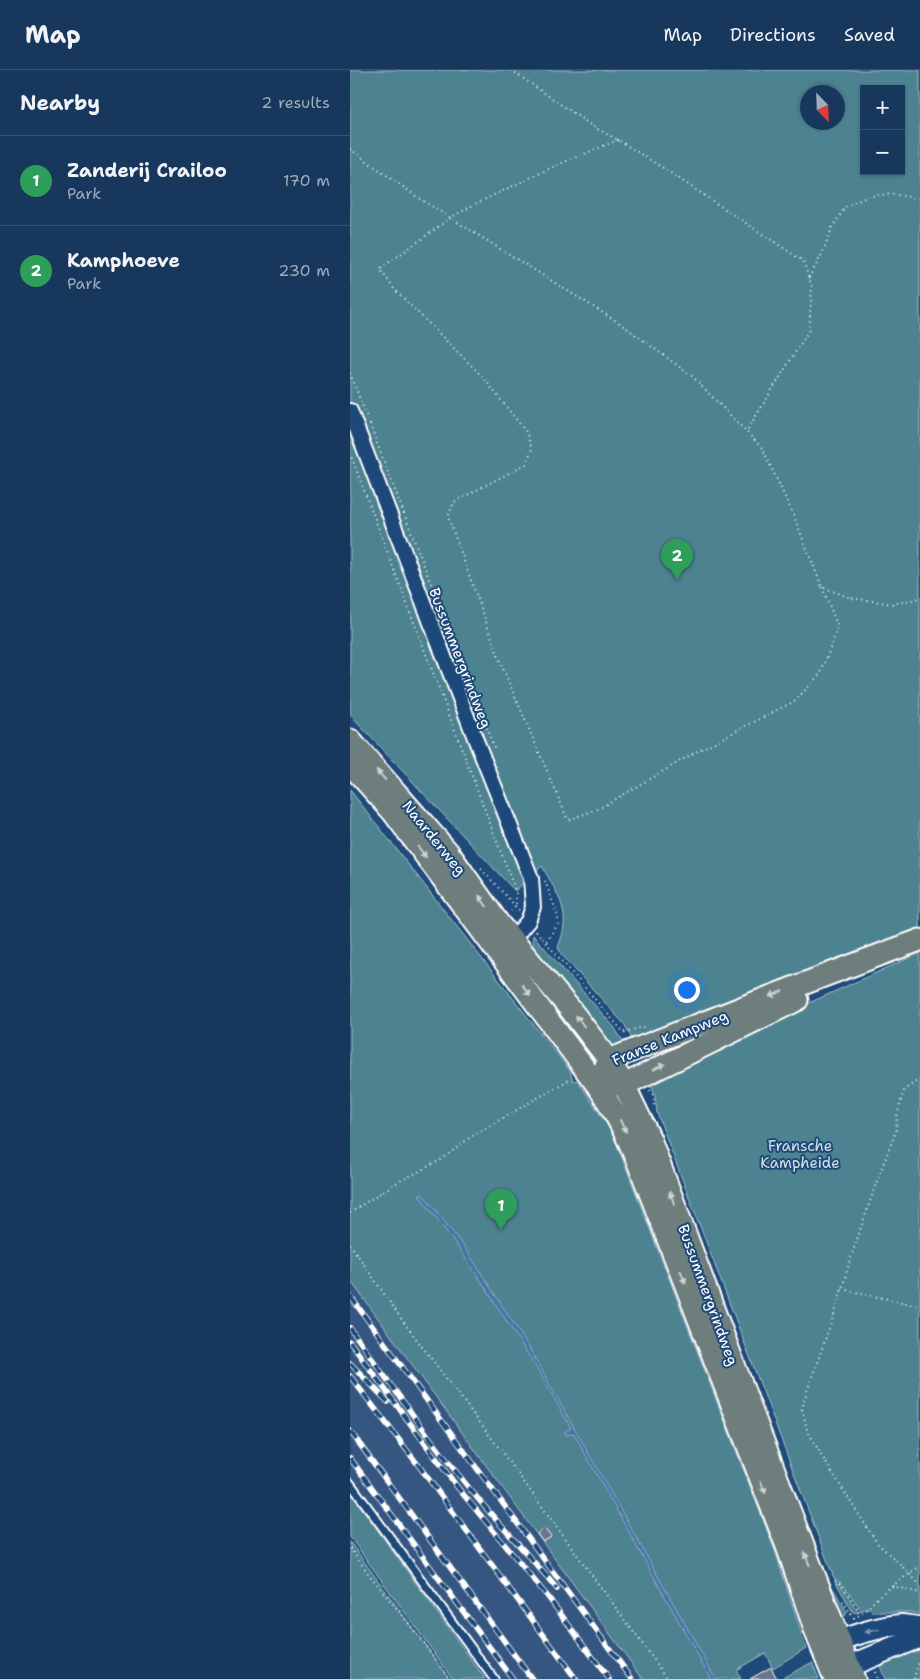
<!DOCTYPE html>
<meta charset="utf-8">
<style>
body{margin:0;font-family:"Shantell Sans",sans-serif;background:#203f62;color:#f1f3f6}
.controls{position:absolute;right:15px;top:15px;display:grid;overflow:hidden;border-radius:0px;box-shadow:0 1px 4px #0004}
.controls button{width:45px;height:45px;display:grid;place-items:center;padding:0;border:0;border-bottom:1px solid #365272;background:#17385c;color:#f1f3f6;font:25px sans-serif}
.compass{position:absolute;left:450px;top:15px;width:45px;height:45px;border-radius:50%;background:#17385c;box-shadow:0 1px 4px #0004;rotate:157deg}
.you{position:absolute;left:336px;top:919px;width:18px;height:18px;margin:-12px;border:4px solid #fff;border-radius:50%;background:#1a73e8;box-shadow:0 0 0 8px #1a73e833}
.badge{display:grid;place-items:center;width:32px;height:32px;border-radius:50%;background:#8abfa5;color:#fff;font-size:16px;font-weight:700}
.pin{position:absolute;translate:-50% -41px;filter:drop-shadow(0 1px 2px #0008)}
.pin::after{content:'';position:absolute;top:26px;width:18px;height:15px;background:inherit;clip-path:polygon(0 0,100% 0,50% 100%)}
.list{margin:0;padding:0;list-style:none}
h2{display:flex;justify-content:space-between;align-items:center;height:65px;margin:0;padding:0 20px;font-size:21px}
h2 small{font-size:16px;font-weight:400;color:#9eacbb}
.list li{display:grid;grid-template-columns:32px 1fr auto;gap:15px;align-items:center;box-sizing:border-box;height:90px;padding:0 20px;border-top:1px solid #365272}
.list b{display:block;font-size:19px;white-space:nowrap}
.list p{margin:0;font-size:16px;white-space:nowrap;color:#9eacbb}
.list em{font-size:16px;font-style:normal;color:#9eacbb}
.map{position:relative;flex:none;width:570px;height:1609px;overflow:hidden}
header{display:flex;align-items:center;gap:30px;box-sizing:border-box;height:70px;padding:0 25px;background:#17385c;border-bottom:1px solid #365272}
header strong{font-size:24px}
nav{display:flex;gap:28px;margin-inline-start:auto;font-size:18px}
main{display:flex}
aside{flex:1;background:#17385c}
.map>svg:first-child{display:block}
.built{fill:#365680}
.green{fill:#4d8290;stroke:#a6c0c8;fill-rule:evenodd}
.water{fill:#4674a2;stroke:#90acc7}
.building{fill:#6c738f;stroke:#fff}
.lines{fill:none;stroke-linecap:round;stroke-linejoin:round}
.lane-casing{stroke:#fff;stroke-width:11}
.street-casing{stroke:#fff;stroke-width:18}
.secondary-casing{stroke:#fff;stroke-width:24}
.primary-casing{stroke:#fff;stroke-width:25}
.path{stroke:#fff;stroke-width:2;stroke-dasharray:1 4;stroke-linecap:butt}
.lane{stroke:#1f4a7a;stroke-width:7}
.street{stroke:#1f4a7a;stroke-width:14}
.secondary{stroke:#1f4a7a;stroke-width:20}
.primary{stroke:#6d7e7c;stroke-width:21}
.rail-casing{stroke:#fff;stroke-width:5.5}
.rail{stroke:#1f4a7a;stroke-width:4;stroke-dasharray:11;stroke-linecap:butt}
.oneway{fill:#ccd2d1}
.oneway2{fill:#7992af}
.labels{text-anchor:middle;stroke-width:4;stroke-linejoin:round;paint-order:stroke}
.street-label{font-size:15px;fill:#fff;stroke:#1f4a7a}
.park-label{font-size:15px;fill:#d2e0e3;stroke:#1f4a7a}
</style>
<header>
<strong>Map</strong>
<nav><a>Map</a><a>Directions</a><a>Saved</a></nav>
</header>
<main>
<aside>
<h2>Nearby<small>2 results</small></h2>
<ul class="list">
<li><span class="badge" style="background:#2e9e5b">1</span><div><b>Zanderij Crailoo</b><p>Park</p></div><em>170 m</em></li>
<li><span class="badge" style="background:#2e9e5b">2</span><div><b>Kamphoeve</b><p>Park</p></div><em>230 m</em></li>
</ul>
</aside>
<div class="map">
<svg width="570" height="1609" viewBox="0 0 570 1609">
<rect width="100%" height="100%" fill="#1f4a7a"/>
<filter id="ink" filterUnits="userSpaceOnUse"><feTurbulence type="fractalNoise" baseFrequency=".02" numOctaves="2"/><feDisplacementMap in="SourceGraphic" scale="10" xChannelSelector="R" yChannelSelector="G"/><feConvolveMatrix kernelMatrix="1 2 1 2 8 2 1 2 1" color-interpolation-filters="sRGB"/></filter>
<g filter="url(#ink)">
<path class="built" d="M 0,1210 L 293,1609 L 135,1609 L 0,1422 Z"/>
<g class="green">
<path d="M 0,0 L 570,0 L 570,865 L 282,976 L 280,970 L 281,967 L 275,955 L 211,884 L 208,877 C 223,842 208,826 192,796 L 165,821 L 0,645 ZM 514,19 L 551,19 L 551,101 L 514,101 ZM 458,22 L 488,22 L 488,52 L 458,52 Z"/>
<path d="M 0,720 L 220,1001 L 223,1011 L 227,1010 L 262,1062 L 425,1481 L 456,1578 L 423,1598 L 415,1583 L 386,1600 L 391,1609 L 293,1609 L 0,1210 Z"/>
<path d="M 183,865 L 264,957 L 277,978 L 269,979 L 258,976 L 189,888 C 184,880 182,874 183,865 Z"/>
<path d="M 570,883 L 570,1544 L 559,1542 L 522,1542 L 517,1537 L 512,1541 L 493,1515 L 484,1508 L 307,1043 L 305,1027 L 301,1012 L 428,947 Z"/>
<path d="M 0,1422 L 135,1609 L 103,1609 L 0,1467 Z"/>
<path d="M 0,1472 L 100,1609 L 0,1609 Z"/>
<path d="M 485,1511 L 491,1515 L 509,1543 L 503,1542 Z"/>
<path d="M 481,1515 L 497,1542 L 495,1546 L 487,1549 L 479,1528 Z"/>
<path d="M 570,1576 L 570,1609 L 535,1609 L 529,1593 Z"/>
<path d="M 462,1592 L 469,1609 L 430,1609 L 461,1593 Z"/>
</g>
<path class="water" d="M 71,1124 L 76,1128 L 115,1178 L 178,1276 L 366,1609 L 361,1609 L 224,1364 L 222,1363 L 216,1365 L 215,1362 L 221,1358 L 191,1305 L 131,1211 L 102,1169 L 69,1125 Z"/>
<g class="building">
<path d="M 194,1458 L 201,1467 L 193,1472 L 187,1464 Z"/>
<path d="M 421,1597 L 427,1609 L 400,1609 Z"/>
</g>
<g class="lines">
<defs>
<path id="lane" d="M 0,1413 L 144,1609"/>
<path id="street" d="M 0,341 L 127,673 L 181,808 L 183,837 L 178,851 L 162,870 L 157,874"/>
<g id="secondary">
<path d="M 475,1576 C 499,1567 525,1557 551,1555 C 557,1555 564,1557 570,1557"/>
<path d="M 485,1602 L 570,1567"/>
</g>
<g id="primary">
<path d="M 0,670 L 98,782 L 149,854 L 220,939 L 259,990 L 274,1015 L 300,1069 L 398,1332 L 504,1609"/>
<path d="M 0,694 L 43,742 L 247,1015 C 266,1042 279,1069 291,1100 L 438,1479 L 465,1560 L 485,1609"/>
<path d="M 253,1002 L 259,990 C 362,949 466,908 570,870"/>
<path d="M 260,1015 L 274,1015 L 447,930"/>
</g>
</defs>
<use href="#lane" class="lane-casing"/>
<use href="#street" class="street-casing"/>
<use href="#secondary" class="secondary-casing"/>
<use href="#primary" class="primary-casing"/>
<g class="path">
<path d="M 161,0 L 242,56 L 268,70 L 313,98 L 453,191 L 462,217 L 459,260 L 396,362"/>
<path d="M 268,70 L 205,96 L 125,134 L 102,147 L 30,199 L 44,219 L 133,307 L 176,362 L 182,379 L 176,394 L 104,432 L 98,447 L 152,596 L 218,750 L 248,739 L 351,679 L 445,631 L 471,603 L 488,557 L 472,517"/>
<path d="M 0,79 L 70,129 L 271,254 L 343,307 L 412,378 L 443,444 L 472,517 L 501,528 L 543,534 L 570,528"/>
<path d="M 459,208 L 472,184 L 482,158 L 496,136 L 519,126 L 543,124 L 570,129"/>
<path d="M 0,303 L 145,680"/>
<path d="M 0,383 L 166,822 L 166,836 L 161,841"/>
<path d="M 131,799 L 169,840"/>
<path d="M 195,811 L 208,846 L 208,854 L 196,872"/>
<path d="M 186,861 L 276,965"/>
<path d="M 274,962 L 298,956"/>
<path d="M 570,1009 L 554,1020 L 547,1046 L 546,1061 L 528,1108 L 501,1187 L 486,1239 L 455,1327 L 452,1340 L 454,1347 L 457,1359 L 471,1385 L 527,1473 L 549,1493 L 570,1515"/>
<path d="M 300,1020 L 303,1025 L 304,1037"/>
<path d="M 0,1143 L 44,1114 L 70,1101 L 92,1089 L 122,1066 L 222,1008"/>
<path d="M 0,1174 L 52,1250 L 149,1378 L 318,1609"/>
<path d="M 492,1219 L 570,1236"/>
<path d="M 0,1478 L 18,1503 L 55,1549 L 100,1609"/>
<path d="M 485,1510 L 492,1515 L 511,1543"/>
<path d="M 542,1516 L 570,1523"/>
<path d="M 493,1531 L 504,1549"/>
<path d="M 504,1549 L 516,1540 L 530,1525 L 542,1516 L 570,1496"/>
<path d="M 525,1602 L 527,1609"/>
<path d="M 564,1609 L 570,1588"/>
</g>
<use href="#lane" class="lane"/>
<use href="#street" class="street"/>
<use href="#secondary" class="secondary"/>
<use href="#primary" class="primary"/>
<defs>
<g id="rail">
<path d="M 0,1226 L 282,1609"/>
<path d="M 0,1258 C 42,1316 83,1375 129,1430 C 154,1460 182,1488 207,1519"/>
<path d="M 0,1272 L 108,1418 L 198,1527 L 259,1609"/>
<path d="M 0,1293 L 38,1332"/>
<path d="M 0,1306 L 69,1396 L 226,1609"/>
<path d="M 0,1361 L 182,1609"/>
<path d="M 0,1388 L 163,1609"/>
</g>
</defs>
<use href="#rail" class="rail-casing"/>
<use href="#rail" class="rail"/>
</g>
<defs><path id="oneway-solid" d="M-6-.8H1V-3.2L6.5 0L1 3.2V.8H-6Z" transform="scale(1.25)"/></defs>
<g class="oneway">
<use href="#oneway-solid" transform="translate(31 705) rotate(-131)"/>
<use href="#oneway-solid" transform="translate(72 782) rotate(53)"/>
<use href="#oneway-solid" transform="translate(133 831) rotate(-125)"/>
<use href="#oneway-solid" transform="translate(176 920) rotate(53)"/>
<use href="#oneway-solid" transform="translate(426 924) rotate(156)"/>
<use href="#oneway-solid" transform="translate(230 951) rotate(-127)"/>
<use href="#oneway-solid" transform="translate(309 997) rotate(-26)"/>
<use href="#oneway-solid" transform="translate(273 1056) rotate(63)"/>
<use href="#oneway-solid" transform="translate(322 1128) rotate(-111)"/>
<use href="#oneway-solid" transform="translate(333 1207) rotate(69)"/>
<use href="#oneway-solid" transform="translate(413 1417) rotate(69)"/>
<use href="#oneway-solid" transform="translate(457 1489) rotate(-112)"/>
</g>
<use class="oneway2" href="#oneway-solid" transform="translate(522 1561) rotate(169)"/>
</g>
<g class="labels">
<g class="street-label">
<text transform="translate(110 588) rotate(69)" y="5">Bussummergrindweg</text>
<text transform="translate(84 768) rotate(51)" y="5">Naarderweg</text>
<text transform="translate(320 968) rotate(-22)" y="5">Franse Kampweg</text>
<text transform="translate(358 1225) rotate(70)" y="5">Bussummergrindweg</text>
</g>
<g class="park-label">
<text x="450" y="1081">Fransche<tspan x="450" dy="17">Kampheide</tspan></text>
</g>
</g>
</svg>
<div class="controls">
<button>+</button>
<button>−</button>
</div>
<svg class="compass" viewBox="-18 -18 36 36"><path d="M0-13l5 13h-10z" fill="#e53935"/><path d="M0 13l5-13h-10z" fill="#9eacbb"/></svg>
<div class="you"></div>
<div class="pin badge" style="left:151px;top:1160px;background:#2e9e5b">1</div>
<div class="pin badge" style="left:327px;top:510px;background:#2e9e5b">2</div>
</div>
</main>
